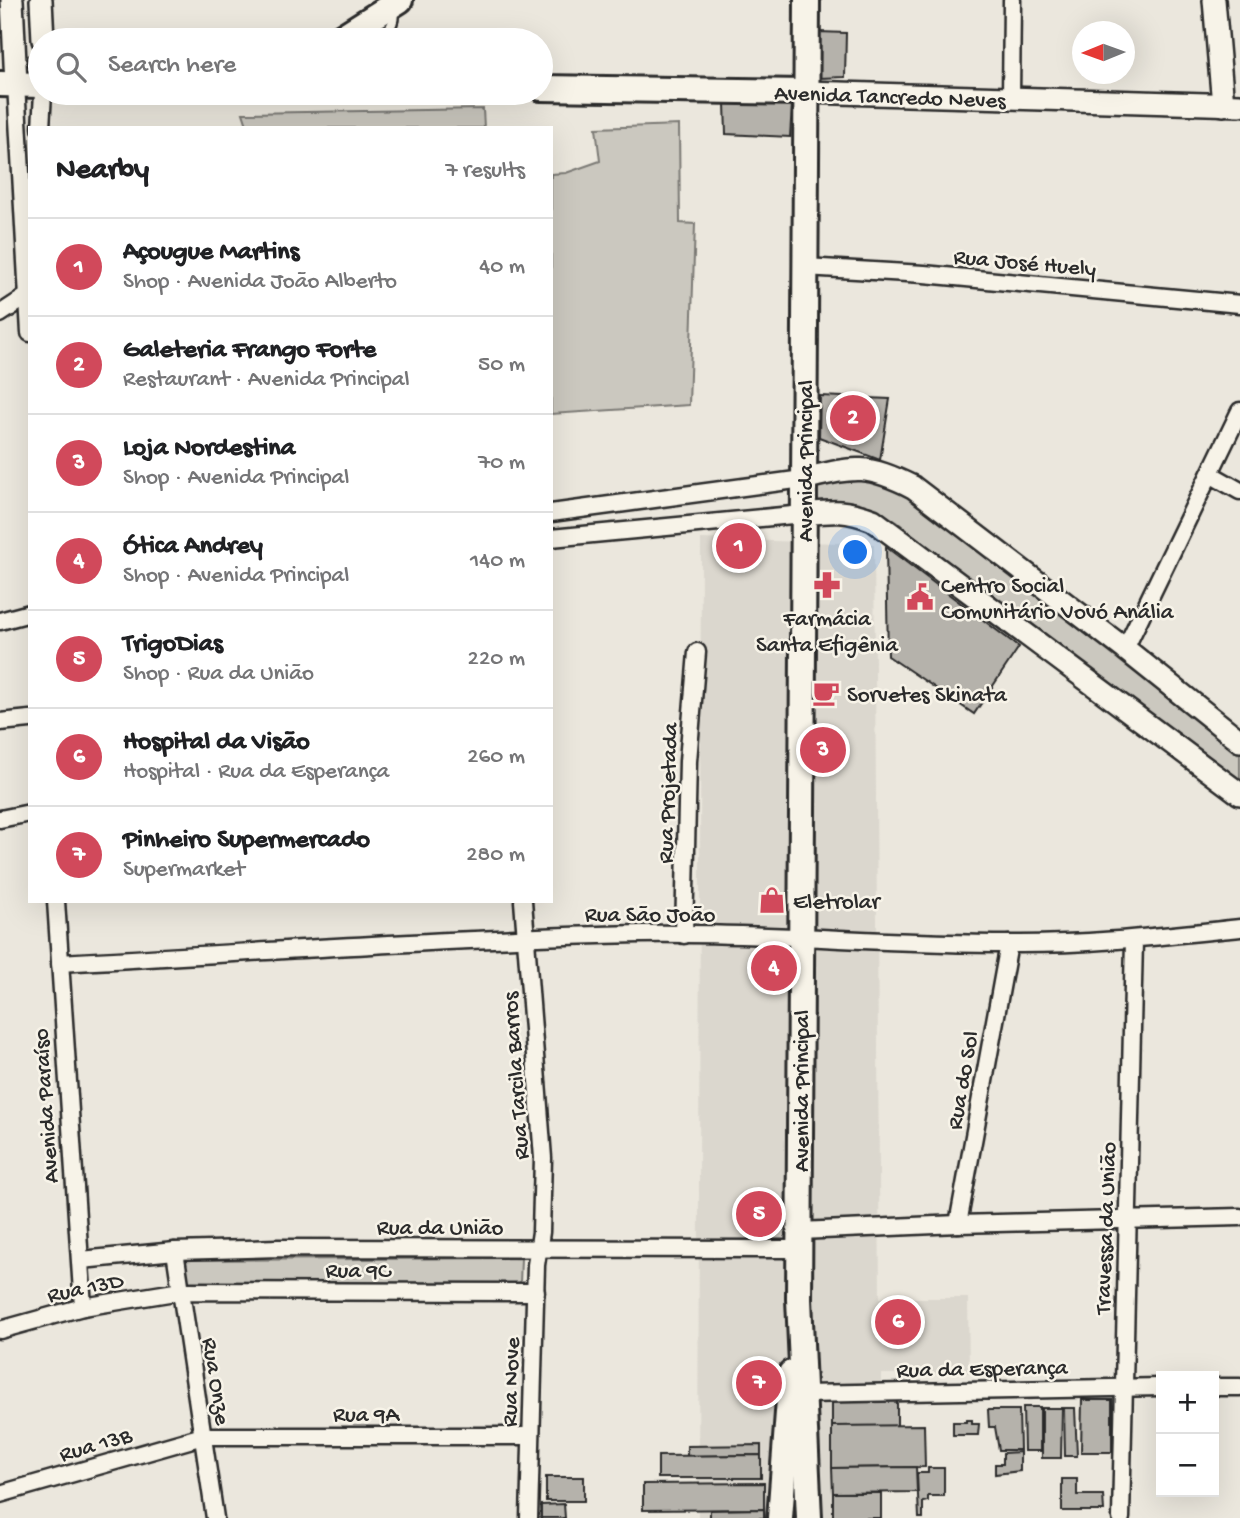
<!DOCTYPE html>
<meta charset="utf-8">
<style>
body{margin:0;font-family:"Gochi Hand",sans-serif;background:#f6f6f6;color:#202124}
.controls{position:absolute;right:21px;bottom:21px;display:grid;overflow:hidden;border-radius:0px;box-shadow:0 7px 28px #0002}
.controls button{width:63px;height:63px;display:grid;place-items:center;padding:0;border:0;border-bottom:2px solid #e0e0e0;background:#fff;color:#202124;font:35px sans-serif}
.compass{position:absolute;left:1072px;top:21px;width:63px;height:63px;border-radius:50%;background:#fff;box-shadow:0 7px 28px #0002;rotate:269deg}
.you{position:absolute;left:856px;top:553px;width:24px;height:24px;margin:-18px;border:5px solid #fff;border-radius:50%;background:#1a73e8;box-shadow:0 0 0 10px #1a73e833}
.badge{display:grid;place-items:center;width:46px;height:46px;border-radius:50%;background:#d1495b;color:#fff;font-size:23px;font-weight:700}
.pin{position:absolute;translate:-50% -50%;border:4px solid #fff;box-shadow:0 2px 7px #0006}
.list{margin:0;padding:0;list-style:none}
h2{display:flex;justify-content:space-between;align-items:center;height:91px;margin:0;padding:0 28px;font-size:30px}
h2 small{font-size:23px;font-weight:400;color:#757577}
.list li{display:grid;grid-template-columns:46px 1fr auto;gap:21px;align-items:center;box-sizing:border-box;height:98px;padding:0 28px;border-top:2px solid #e0e0e0}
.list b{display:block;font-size:26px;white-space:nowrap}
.list p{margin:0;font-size:23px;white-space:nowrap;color:#757577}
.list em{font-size:23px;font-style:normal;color:#757577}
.icon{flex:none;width:38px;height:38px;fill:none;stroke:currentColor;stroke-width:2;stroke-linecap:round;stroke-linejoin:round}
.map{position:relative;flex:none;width:1240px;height:1518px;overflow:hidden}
.search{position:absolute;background:#fff;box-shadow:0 7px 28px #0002;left:28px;top:28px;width:525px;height:77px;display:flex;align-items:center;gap:18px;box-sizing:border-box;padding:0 24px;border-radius:38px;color:#757577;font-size:26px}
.panel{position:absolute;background:#fff;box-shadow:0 7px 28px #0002;left:28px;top:126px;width:525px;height:777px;border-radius:0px}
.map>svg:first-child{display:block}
.built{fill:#dbd7ce}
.green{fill:#cbc8bf;stroke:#7b7a75;stroke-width:2}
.building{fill:#b5b2ab;stroke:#2b2b2b;stroke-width:2}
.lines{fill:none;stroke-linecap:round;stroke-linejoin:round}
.lane-casing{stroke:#2b2b2b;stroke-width:13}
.street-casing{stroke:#2b2b2b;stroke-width:21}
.secondary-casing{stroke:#2b2b2b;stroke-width:26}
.primary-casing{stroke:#2b2b2b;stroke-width:30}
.lane{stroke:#f7f3e8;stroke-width:8}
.street{stroke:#f7f3e8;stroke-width:16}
.secondary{stroke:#f7f3e8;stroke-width:21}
.primary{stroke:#f7f3e8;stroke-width:24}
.labels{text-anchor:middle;stroke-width:5;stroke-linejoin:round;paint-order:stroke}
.street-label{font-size:23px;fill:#2b2b2b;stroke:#f7f3e8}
.poi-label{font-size:23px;fill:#2b2b2b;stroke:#f7f3e8;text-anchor:start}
</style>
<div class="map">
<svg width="1240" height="1518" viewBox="0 0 1240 1518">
<rect width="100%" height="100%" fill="#ebe7dd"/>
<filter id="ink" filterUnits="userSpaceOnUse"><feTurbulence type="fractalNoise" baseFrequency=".0143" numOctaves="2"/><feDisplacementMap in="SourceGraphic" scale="14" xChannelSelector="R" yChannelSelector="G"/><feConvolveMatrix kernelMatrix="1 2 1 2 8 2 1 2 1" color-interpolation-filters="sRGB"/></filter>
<g filter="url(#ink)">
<path class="built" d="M 701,539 L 874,544 L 880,1298 L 968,1298 L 969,1373 L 881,1374 L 882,1518 L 698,1518 Z"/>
<g class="green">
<path d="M 483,109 L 484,128 L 248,128 L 243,113 Z"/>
<path d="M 679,125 L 680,223 L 695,224 L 689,405 L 551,414 L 551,174 L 566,173 L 600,161 L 596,128 Z"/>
<path d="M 857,479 C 883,484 902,491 924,507 L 1240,755 L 1240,784 L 1092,676 L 897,522 C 867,502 855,499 818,502 L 816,483 Z"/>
<path d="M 521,1258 L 520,1284 L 186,1283 L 185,1260 Z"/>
</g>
<g class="building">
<path d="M 819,32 L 846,33 L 845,77 L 819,78 Z"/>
<path d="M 725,103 L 792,104 L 790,137 L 726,134 Z"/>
<path d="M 820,396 L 890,399 L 880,460 L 819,437 Z"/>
<path d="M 886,547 L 1019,647 L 974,714 L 888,656 Z"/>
<rect x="832" y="1395" width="65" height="31"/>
<path d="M 1082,1400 L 1112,1400 L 1112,1452 L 1081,1452 Z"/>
<path d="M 1023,1407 L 1040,1407 L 1040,1451 L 1024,1451 Z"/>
<path d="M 1042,1408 L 1062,1408 L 1061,1458 L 1042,1458 Z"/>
<path d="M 1064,1408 L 1075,1408 L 1077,1456 L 1065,1456 Z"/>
<path d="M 988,1410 L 1019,1410 L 1020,1450 L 999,1450 L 995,1427 L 989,1427 Z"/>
<path d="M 966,1420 L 972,1420 L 972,1424 L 979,1424 L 978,1435 L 953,1435 L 953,1422 L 966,1422 Z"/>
<path d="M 924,1425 L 925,1467 L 832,1468 L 832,1426 Z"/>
<path d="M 761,1445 L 761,1455 L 687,1456 L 687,1446 Z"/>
<path d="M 1020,1452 L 1020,1471 L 995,1474 L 995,1464 L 1003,1464 L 1003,1453 Z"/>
<path d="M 761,1455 L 761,1478 L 658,1478 L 658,1456 Z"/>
<path d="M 916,1467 L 917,1492 L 833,1493 L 832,1468 Z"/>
<path d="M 928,1468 L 944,1468 L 944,1496 L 928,1496 L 928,1501 L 923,1502 L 923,1518 L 919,1518 L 917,1473 L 928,1473 Z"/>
<rect x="546" y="1477" width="38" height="24"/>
<path d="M 1062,1479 L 1077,1479 L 1077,1495 L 1103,1495 L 1104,1511 L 1062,1511 Z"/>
<path d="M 764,1483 L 764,1509 L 643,1510 L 643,1484 Z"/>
<rect x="833" y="1493" width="48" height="25"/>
<path d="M 564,1504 L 565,1518 L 541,1518 L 541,1505 Z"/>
<path d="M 764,1509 L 764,1518 L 710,1518 L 710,1510 Z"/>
</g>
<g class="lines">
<defs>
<path id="lane" d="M 368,40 C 384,31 397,30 393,9"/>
<g id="street">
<path d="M 16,84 L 30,333"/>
<path d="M 1011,99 L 1012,0"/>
<path d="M 41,128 L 43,93"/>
<path d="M 805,267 L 924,274 L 1240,304"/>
<path d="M 0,314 L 29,295"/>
<path d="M 1210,474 L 1240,491"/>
<path d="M 551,513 L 803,479"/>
<path d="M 551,538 L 803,514"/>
<path d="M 0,621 L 30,613"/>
<path d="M 1125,649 L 1240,411"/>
<path d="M 0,722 L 30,719"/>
<path d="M 0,819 L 30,813"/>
<path d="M 56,901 L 83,1307"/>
<path d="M 523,901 L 543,1158 L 541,1232 L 536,1265 L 529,1518"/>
<path d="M 684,935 L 688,761 L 697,652"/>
<path d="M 60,963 C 254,953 448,938 641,934 C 764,932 887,944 1009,944 C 1087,945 1163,936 1240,928"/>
<path d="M 958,1224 L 1009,944"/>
<path d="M 800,1231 L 958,1224 L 1240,1217"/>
<path d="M 175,1251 L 215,1518"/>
<path d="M 81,1260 L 175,1251 L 278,1248 L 800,1249"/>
<path d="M 0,1330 L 83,1307 L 181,1291 L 536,1292"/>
<path d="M 1214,1387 L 1240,1387"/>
<path d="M 804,1394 L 1161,1387"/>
<path d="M 0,1494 L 203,1436 L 530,1436"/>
<path d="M 1121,1518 L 1134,940"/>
</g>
<g id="secondary">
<path d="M 12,0 L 16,84"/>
<path d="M 41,0 L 43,40"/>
<path d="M 1214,0 L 1223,105"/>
<path d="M 805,92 L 1240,105"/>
<path d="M 803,479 C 854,467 865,463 913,487 L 1125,649 L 1240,741"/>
<path d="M 803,514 C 833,511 844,509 873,520 L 1240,794"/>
</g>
<g id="primary">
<path d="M 807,0 L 799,1299 L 809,1518"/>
<path d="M 337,40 L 400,0"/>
<path d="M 0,84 L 40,85"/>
<path d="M 541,88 L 805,92"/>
<path d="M 780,1518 L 791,1373"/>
</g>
</defs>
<use href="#lane" class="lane-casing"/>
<use href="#street" class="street-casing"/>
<use href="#secondary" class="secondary-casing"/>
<use href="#primary" class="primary-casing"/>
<use href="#lane" class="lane"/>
<use href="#street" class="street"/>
<use href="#secondary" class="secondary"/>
<use href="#primary" class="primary"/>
</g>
</g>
<defs>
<symbol id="pharmacy-bare" viewBox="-9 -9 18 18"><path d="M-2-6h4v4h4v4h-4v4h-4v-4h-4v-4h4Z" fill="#d1495b" stroke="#f7f3e8" stroke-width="2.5" paint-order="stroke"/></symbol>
<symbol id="civic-bare" viewBox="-9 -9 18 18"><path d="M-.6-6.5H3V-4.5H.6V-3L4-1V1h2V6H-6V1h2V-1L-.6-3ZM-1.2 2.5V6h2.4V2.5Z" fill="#d1495b" stroke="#f7f3e8" stroke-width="2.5" paint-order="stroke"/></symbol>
<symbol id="cafe-bare" viewBox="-9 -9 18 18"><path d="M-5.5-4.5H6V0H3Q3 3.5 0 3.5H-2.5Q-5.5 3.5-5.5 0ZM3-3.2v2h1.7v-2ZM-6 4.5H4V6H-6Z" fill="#d1495b" stroke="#f7f3e8" stroke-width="2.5" paint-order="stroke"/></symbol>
<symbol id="shop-bare" viewBox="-9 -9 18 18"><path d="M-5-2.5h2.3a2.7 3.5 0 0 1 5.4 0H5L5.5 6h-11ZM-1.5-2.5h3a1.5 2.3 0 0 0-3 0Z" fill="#d1495b" stroke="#f7f3e8" stroke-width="2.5" paint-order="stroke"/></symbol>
</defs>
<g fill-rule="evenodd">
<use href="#pharmacy-bare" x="808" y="566" width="38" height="38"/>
<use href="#civic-bare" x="901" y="578" width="38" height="38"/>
<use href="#cafe-bare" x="807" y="674" width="38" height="38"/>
<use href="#shop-bare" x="753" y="881" width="38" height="38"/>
</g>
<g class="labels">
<g class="street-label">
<text transform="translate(890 95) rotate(2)" y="8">Avenida Tancredo Neves</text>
<text transform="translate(1025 261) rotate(5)" y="8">Rua José Huely</text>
<text transform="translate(804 461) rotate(-90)" y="8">Avenida Principal</text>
<text transform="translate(666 793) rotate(-88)" y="8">Rua Projetada</text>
<text x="650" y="921">Rua São João</text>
<text transform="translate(514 1076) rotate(-94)" y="8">Rua Tarcila Barros</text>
<text transform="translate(961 1080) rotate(-80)" y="8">Rua do Sol</text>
<text transform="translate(800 1091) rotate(-90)" y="8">Avenida Principal</text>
<text transform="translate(44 1106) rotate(-94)" y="8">Avenida Paraíso</text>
<text x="440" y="1234">Rua da União</text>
<text transform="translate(1104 1228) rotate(-88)" y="8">Travessa da União</text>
<text x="358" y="1277">Rua 9C</text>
<text transform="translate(85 1286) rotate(-12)" y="8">Rua 13D</text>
<text transform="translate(982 1367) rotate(-1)" y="8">Rua da Esperança</text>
<text transform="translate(218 1381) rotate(81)" y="8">Rua Onze</text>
<text transform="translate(509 1382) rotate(-88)" y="8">Rua Nove</text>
<text x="366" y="1421">Rua 9A</text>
<text transform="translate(95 1443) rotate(-16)" y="8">Rua 13B</text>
</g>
<g class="poi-label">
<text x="941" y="592">Centro Social<tspan x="941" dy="26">Comunitário Vovó Anália</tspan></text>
<text x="827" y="625" text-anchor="middle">Farmácia<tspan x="827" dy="26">Santa Efigênia</tspan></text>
<text x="847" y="701">Sorvetes Skinata</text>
<text x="793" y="908">Eletrolar</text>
</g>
</g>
</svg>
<div class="controls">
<button>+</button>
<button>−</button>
</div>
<svg class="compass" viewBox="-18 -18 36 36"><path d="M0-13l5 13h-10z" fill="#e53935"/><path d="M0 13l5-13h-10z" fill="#757577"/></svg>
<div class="you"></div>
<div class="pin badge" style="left:739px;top:546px">1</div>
<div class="pin badge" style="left:853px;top:418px">2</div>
<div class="pin badge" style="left:823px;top:750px">3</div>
<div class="pin badge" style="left:774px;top:968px">4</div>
<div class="pin badge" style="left:759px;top:1214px">5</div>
<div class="pin badge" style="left:898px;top:1322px">6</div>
<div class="pin badge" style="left:759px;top:1383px">7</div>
<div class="search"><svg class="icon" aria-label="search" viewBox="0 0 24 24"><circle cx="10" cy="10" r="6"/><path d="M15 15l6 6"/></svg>Search here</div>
<section class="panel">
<h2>Nearby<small>7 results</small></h2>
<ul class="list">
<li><span class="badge">1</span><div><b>Açougue Martins</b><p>Shop · Avenida João Alberto</p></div><em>40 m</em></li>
<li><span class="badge">2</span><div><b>Galeteria Frango Forte</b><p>Restaurant · Avenida Principal</p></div><em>50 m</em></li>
<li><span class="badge">3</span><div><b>Loja Nordestina</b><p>Shop · Avenida Principal</p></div><em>70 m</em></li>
<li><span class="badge">4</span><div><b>Ótica Andrey</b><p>Shop · Avenida Principal</p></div><em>140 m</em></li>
<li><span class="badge">5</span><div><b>TrigoDias</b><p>Shop · Rua da União</p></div><em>220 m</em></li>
<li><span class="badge">6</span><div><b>Hospital da Visão</b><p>Hospital · Rua da Esperança</p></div><em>260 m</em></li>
<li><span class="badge">7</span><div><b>Pinheiro Supermercado</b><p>Supermarket</p></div><em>280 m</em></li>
</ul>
</section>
</div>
